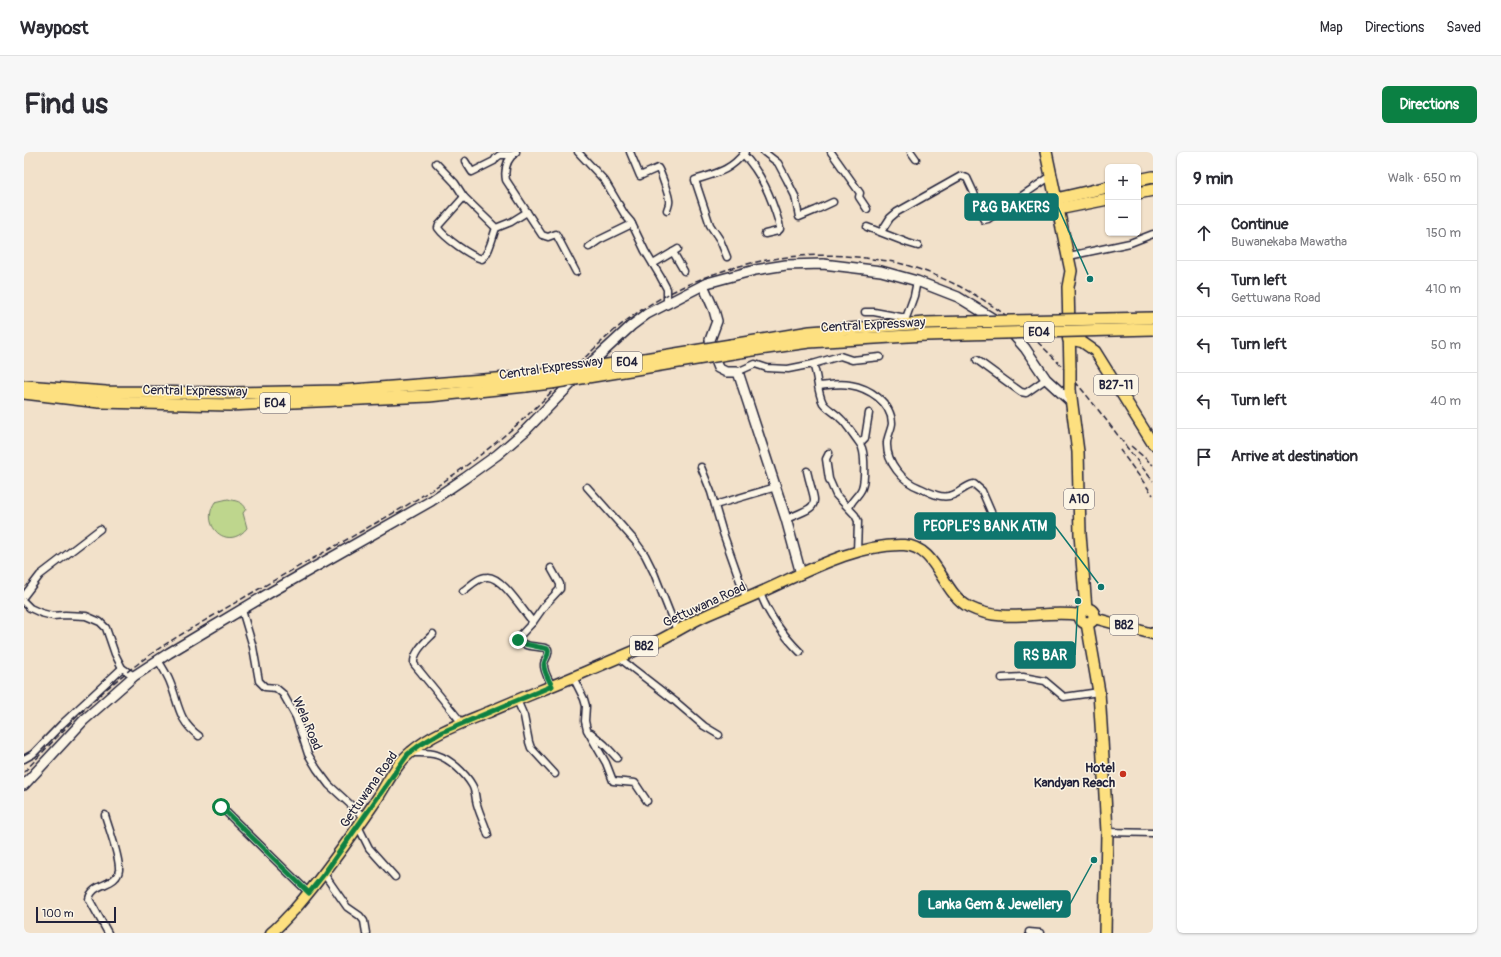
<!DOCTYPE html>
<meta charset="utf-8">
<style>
body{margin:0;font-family:Pangolin,sans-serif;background:#f7f7f7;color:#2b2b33}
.controls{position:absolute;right:12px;top:12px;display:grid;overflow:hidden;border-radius:6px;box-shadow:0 1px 3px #0004}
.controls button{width:36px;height:36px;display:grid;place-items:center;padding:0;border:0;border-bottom:1px solid #e1e1e2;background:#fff;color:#2b2b33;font:20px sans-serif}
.scale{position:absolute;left:12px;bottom:10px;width:80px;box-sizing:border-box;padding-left:4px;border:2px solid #22223b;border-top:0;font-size:11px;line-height:14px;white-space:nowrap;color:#22223b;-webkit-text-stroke:3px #fcf5e5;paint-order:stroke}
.stop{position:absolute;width:12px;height:12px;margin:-9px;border:3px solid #0b8043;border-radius:50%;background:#fff}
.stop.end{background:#0b8043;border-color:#fff;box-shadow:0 1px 4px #0008}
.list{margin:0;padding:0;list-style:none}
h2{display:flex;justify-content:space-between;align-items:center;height:52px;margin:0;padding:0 16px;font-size:17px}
h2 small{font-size:13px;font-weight:400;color:#7c7c81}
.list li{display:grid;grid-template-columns:26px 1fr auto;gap:12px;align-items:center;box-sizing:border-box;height:56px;padding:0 16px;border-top:1px solid #e1e1e2}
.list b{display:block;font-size:15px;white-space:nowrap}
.list p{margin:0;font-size:13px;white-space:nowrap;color:#7c7c81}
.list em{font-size:13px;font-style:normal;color:#7c7c81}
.icon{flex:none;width:22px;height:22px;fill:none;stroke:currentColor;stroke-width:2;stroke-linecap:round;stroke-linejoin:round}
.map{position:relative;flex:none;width:1129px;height:781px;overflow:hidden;border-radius:6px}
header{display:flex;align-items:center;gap:24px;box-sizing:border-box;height:56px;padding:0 20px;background:#fff;border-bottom:1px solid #e1e1e2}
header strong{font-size:19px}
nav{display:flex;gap:22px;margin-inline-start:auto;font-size:14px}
.intro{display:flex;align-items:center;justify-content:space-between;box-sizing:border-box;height:96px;padding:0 24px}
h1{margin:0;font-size:28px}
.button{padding:10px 18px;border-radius:6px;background:#0b8043;color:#fff;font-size:14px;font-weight:700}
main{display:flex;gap:24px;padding:0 24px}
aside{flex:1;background:#fff;border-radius:6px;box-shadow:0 1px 3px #0004}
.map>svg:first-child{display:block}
.green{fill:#bed68d;stroke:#707c64}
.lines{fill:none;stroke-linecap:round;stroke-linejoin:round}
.street-casing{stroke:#22223b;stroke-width:9}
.secondary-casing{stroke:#22223b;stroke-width:12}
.primary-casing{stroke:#22223b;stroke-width:13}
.highway-casing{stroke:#22223b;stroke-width:14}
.street{stroke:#fcf5e5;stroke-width:6}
.secondary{stroke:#fcf5e5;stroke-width:9}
.primary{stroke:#fde080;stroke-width:10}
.highway{stroke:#fde080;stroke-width:11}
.rail{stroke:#22223b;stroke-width:1.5;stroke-dasharray:6 3;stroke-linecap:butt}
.highway-bridge-casing{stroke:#22223b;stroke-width:14;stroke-linecap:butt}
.highway-bridge{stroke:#fde080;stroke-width:11}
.route{stroke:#0b8043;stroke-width:5}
.poi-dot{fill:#c8321e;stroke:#fcf5e5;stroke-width:1.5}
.labels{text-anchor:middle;stroke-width:3;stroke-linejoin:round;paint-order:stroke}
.shield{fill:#fcf5e5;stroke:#63616e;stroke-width:1}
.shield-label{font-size:12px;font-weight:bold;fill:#22223b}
.street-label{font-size:13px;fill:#22223b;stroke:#fcf5e5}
.poi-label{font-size:13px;font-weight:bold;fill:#22223b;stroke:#fcf5e5;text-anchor:end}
.leader{fill:none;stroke:#0f766e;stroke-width:1.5}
.callout-dot{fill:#0f766e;stroke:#fcf5e5;stroke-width:1.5}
.callout{fill:#0f766e;stroke:#0f766e;stroke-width:1.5}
.callout-label{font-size:14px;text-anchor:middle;font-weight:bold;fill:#fff}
</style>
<header>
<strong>Waypost</strong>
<nav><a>Map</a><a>Directions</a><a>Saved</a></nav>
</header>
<div class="intro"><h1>Find us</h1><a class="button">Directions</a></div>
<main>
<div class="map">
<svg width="1129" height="781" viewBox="0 0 1129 781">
<rect width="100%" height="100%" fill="#f2e1ca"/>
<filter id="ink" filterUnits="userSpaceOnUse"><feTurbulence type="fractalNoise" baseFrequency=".025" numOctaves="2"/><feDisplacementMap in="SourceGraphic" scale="8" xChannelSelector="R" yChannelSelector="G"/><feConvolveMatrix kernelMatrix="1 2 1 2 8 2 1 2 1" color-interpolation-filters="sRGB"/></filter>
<g filter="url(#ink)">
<path class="green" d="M 204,347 C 211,349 219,349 222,357 L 219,361 L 223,376 C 204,400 175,374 191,350 Z"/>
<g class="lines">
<defs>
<g id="street">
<path d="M 492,0 C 483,7 480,17 482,28 L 518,83 L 524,85 L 532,82 L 552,120"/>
<path d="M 554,0 L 581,29 L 601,63 L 607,70 L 621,99 L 636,124 L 643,137 L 643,151"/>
<path d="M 606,0 L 616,24 L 634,16 C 636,18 645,44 645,48 C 646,51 644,55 643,58"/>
<path d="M 740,0 L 754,11 L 763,28 L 771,44 L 775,65 L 792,58 L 809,50"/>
<path d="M 807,0 L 836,41 L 835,45 L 843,57"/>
<path d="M 887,0 L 892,7"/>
<path d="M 719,2 C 738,22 747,45 755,71 L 756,77 L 754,79 L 741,82"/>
<path d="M 441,9 L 448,20 L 470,9 L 472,6 L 476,3 L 489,3"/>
<path d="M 412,11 L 431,31 L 440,45 L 472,76 L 487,70 L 503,60"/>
<path d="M 440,45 L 415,73 L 414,76 C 421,86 446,104 458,107 C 466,100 468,86 472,76"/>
<path d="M 843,75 L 884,91 L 894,94"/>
<path d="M 857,80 L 866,66 L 873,60 L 937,24 L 943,26 L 950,41 L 957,63 L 960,68 L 964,67 L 1027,24"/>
<path d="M 565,95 L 575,88 L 608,72"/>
<path d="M 649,100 L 660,119"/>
<path d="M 1045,104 L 1106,91 L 1129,82"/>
<path d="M 703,105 L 696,88 L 686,73 L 671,28 C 693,21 706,19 721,0"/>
<path d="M 629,112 L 654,97"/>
<path d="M 841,160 L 850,160 L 882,166 L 890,144 L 893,129"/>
<path d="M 953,208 L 997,240 L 1002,241 L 1022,227"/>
<path d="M 789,212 C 794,224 793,240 799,251 C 804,258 811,260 817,267 C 820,269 838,294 838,296 C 841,304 841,328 838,336 C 835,344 827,348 825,356"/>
<path d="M 713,220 L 731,212 L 743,216 L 764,217 L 789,212 L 816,204 L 828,208 L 856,205"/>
<path d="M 795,234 C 805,233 816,231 826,233 C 845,236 867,250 868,271 C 868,276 863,285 863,291 C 862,310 879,330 896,336 C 905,340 915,346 925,344 C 934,343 940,334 950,332 L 958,339 L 971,369"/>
<path d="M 836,291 L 841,286 L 845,261"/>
<path d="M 805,301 L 802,307 L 805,327 L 812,343 L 831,363 L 834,369 L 833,400"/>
<path d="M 677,315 L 687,340 L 699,381 L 722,446"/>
<path d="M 563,335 L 611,389 L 621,403 L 630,421 L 653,479"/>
<path d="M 691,353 L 752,335"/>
<path d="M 762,367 C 800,352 791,355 783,319"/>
<path d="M 527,416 L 536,432 L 536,437 L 521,453 L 509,470 L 494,486 C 498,497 515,493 524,497 C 526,503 521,506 520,512 C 519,519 525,528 528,534"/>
<path d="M 439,439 C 445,435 454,425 463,425 C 478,424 499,459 509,470"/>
<path d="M 736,441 C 745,464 758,482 776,500"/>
<path d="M 0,444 L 16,423 L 76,377"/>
<path d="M 0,450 L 6,456 L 17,461 L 29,464 L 41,463 L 62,464 L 76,470 L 82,476 L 91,502 L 98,516"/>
<path d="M 218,458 L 229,495 L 235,529 L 241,535 L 252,536 L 259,542 L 272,565 L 284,602 L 293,617 L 305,633 L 340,665"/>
<path d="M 409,482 C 401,490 389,500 390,512 L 438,571"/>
<path d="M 594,505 L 652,550 L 680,574 L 695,583"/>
<path d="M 134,508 C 138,515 143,522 146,530 C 155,552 154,569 175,584"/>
<path d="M 549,525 L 560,547 L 562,554 L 561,569 L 563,578 L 582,611 L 589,629 L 611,631 L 623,649"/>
<path d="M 978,526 L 999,525 L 1021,529 L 1040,545 L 1075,540"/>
<path d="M 493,548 L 500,564 L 505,590 L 507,596 L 531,622"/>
<path d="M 567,581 L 581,593 L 593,606"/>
<path d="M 388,601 C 396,601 405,600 413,603 C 426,607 441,621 448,633 C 451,638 451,642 452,648 C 454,660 461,671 464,683"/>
<path d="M 0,607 L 9,602 L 38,572 L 98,516 L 110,524"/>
<path d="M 197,655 L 285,741"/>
<path d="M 81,663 C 85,677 96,705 95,718 C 93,735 68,730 65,747 L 84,781"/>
<path d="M 334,674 L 345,696 L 371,725"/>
<path d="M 1083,680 L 1129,681"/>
<path d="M 300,722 L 323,755 L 336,764 L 340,769 L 342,781"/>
<path d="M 1005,780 L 1016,781"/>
</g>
<g id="secondary">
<path d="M 679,133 L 690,158 L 693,169 L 686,188 L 692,211 L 694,216 L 702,220 L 713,220 L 715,223 L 762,367 L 777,422"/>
<path d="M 0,633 L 60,568 L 110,524 L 145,501 L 247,440 L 407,349 L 441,326 L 473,303 L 501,279 L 567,211 L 607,174 L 623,162 L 683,131 L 731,118 L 762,113 L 799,112 L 857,119 L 893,129 L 934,145 L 973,169 L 986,179 L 1001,196 L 1022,227 L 1046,249"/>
</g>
<g id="primary">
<path d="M 1044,187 L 1058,190 L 1071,199 L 1129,292"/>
<path d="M 1070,466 L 1129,482"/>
<path d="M 247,781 C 256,774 263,765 271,757 C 301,722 327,685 353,647 C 363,632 372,612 387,600 C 409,581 438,571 465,560 C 499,545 534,532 568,517 C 591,507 613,498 636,488 C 652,480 667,470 683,463 C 701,455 720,448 737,440 C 780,421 833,391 880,393 C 914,395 917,440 945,455 C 981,473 1019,457 1056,463"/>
</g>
<g id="highway">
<path d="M 1022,0 L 1047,119 L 1044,135 L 1046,217"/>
<path d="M 1114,28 L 1129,25"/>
<path d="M 1114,41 L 1129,38"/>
<path d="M 1032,47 L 1084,35"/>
<path d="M 1034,57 L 1084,47"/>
<path d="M 707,193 L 786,180 L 901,171"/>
<path d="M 709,201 L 785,190 L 901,183"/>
<path d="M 1,234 L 82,240 L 207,241 L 316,239 L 499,225"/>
<path d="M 1046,238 L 1054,300 L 1056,382 L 1062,457"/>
<path d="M 0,241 L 75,250 L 205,253 L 405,244 L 502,234"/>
<circle cx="1063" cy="464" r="7"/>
<path d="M 1063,471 L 1075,540 L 1078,588 L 1083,680 L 1081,781"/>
</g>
</defs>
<use href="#street" class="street-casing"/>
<use href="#secondary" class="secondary-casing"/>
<use href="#primary" class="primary-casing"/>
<use href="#highway" class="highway-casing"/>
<use href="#street" class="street"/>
<use href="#secondary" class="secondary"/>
<use href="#primary" class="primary"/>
<use href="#highway" class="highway"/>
<g class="rail">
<path d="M 1107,294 L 1129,313"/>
<path d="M 1096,298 L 1129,343"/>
<path d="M 0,620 C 35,583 70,544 111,514 C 135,495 161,480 187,465 C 237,435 288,407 338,379 C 360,366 383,354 404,340 C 441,316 476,289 508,259 C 542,227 572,190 610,163 C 678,116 759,95 841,106 C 855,108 869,109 882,113 C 929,127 972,152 1008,185 C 1055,227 1090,280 1129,329"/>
</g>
<defs>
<g id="highway-bridge">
<path d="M 901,171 L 1129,166"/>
<path d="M 901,183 L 1129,177"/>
<path d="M 1046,217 L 1046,238"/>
<path d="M 499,225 L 528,222 L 707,193"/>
<path d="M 502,234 L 527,231 L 709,201"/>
</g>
</defs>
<use href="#highway-bridge" class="highway-bridge-casing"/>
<use href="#highway-bridge" class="highway-bridge"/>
</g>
</g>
<g class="lines" filter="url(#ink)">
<path class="route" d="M 197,655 L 285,741 L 300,722 L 384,602 L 396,593 L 418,580 L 528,534 C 525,528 519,519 520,512 C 521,506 526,503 524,497 L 501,492 L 494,488"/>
</g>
<circle class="poi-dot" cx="1099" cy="622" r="4"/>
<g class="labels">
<g class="shield">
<rect x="1000" y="170" width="30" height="20" rx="3"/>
<rect x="588" y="200" width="30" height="20" rx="3"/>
<rect x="1070" y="223" width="44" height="20" rx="3"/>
<rect x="236" y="241" width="30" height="20" rx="3"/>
<rect x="1040" y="337" width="30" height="20" rx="3"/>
<rect x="1086" y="463" width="28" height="20" rx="3"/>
<rect x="606" y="484" width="28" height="20" rx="3"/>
</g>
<g class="shield-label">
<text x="1015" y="184">E04</text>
<text x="603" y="214">E04</text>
<text x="1092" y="237">B27-11</text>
<text x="251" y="255">E04</text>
<text x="1055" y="351">A10</text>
<text x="1100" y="477">B82</text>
<text x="620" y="498">B82</text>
</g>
<g class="street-label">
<text transform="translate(849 172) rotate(-3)" y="5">Central Expressway</text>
<text transform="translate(527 215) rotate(-8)" y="5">Central Expressway</text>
<text transform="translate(171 238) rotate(1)" y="5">Central Expressway</text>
<text transform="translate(680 452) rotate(-25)" y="5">Gettuwana Road</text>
<text transform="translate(284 571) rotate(67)" y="5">Wela Road</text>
<text transform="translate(344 637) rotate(-55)" y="5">Gettuwana Road</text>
</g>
<g class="poi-label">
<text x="1091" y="620">Hotel<tspan x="1091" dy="15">Kandyan Reach</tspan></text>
</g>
</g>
<path class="leader" d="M1066 127L1034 55M1077 435L1031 374M1054 449L1051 503M1070 708L1046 752"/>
<g class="callout-dot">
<circle cx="1066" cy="127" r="4"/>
<circle cx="1077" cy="435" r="4"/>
<circle cx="1054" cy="449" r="4"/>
<circle cx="1070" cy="708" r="4"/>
</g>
<g class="callout">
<rect x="941" y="42" width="93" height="26" rx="4"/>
<rect x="891" y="361" width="140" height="26" rx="4"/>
<rect x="991" y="490" width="60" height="26" rx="4"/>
<rect x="895" y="739" width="151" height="26" rx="4"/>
</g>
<g class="callout-label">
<text x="987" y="60">P&amp;G BAKERS</text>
<text x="961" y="379">PEOPLE'S BANK ATM</text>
<text x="1021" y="508">RS BAR</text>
<text x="971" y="757">Lanka Gem &amp; Jewellery</text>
</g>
</svg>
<div class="controls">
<button>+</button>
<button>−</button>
</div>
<div class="scale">100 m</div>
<div class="stop" style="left:197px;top:655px"></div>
<div class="stop end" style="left:494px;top:488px"></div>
</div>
<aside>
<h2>9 min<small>Walk · 650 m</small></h2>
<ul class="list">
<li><svg class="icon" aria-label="ahead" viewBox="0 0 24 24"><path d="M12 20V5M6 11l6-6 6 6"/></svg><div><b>Continue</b><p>Buwanekaba Mawatha</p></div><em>150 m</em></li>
<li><svg class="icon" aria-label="left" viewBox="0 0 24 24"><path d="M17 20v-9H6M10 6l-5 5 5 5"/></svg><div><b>Turn left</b><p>Gettuwana Road</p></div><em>410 m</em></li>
<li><svg class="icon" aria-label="left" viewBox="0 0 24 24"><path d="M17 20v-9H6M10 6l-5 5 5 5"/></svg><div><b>Turn left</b></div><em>50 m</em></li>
<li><svg class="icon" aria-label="left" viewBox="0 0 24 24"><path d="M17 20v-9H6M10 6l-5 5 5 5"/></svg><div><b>Turn left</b></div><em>40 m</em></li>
<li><svg class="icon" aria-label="arrive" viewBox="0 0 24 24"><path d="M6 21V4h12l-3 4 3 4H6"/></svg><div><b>Arrive at destination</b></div></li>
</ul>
</aside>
</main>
